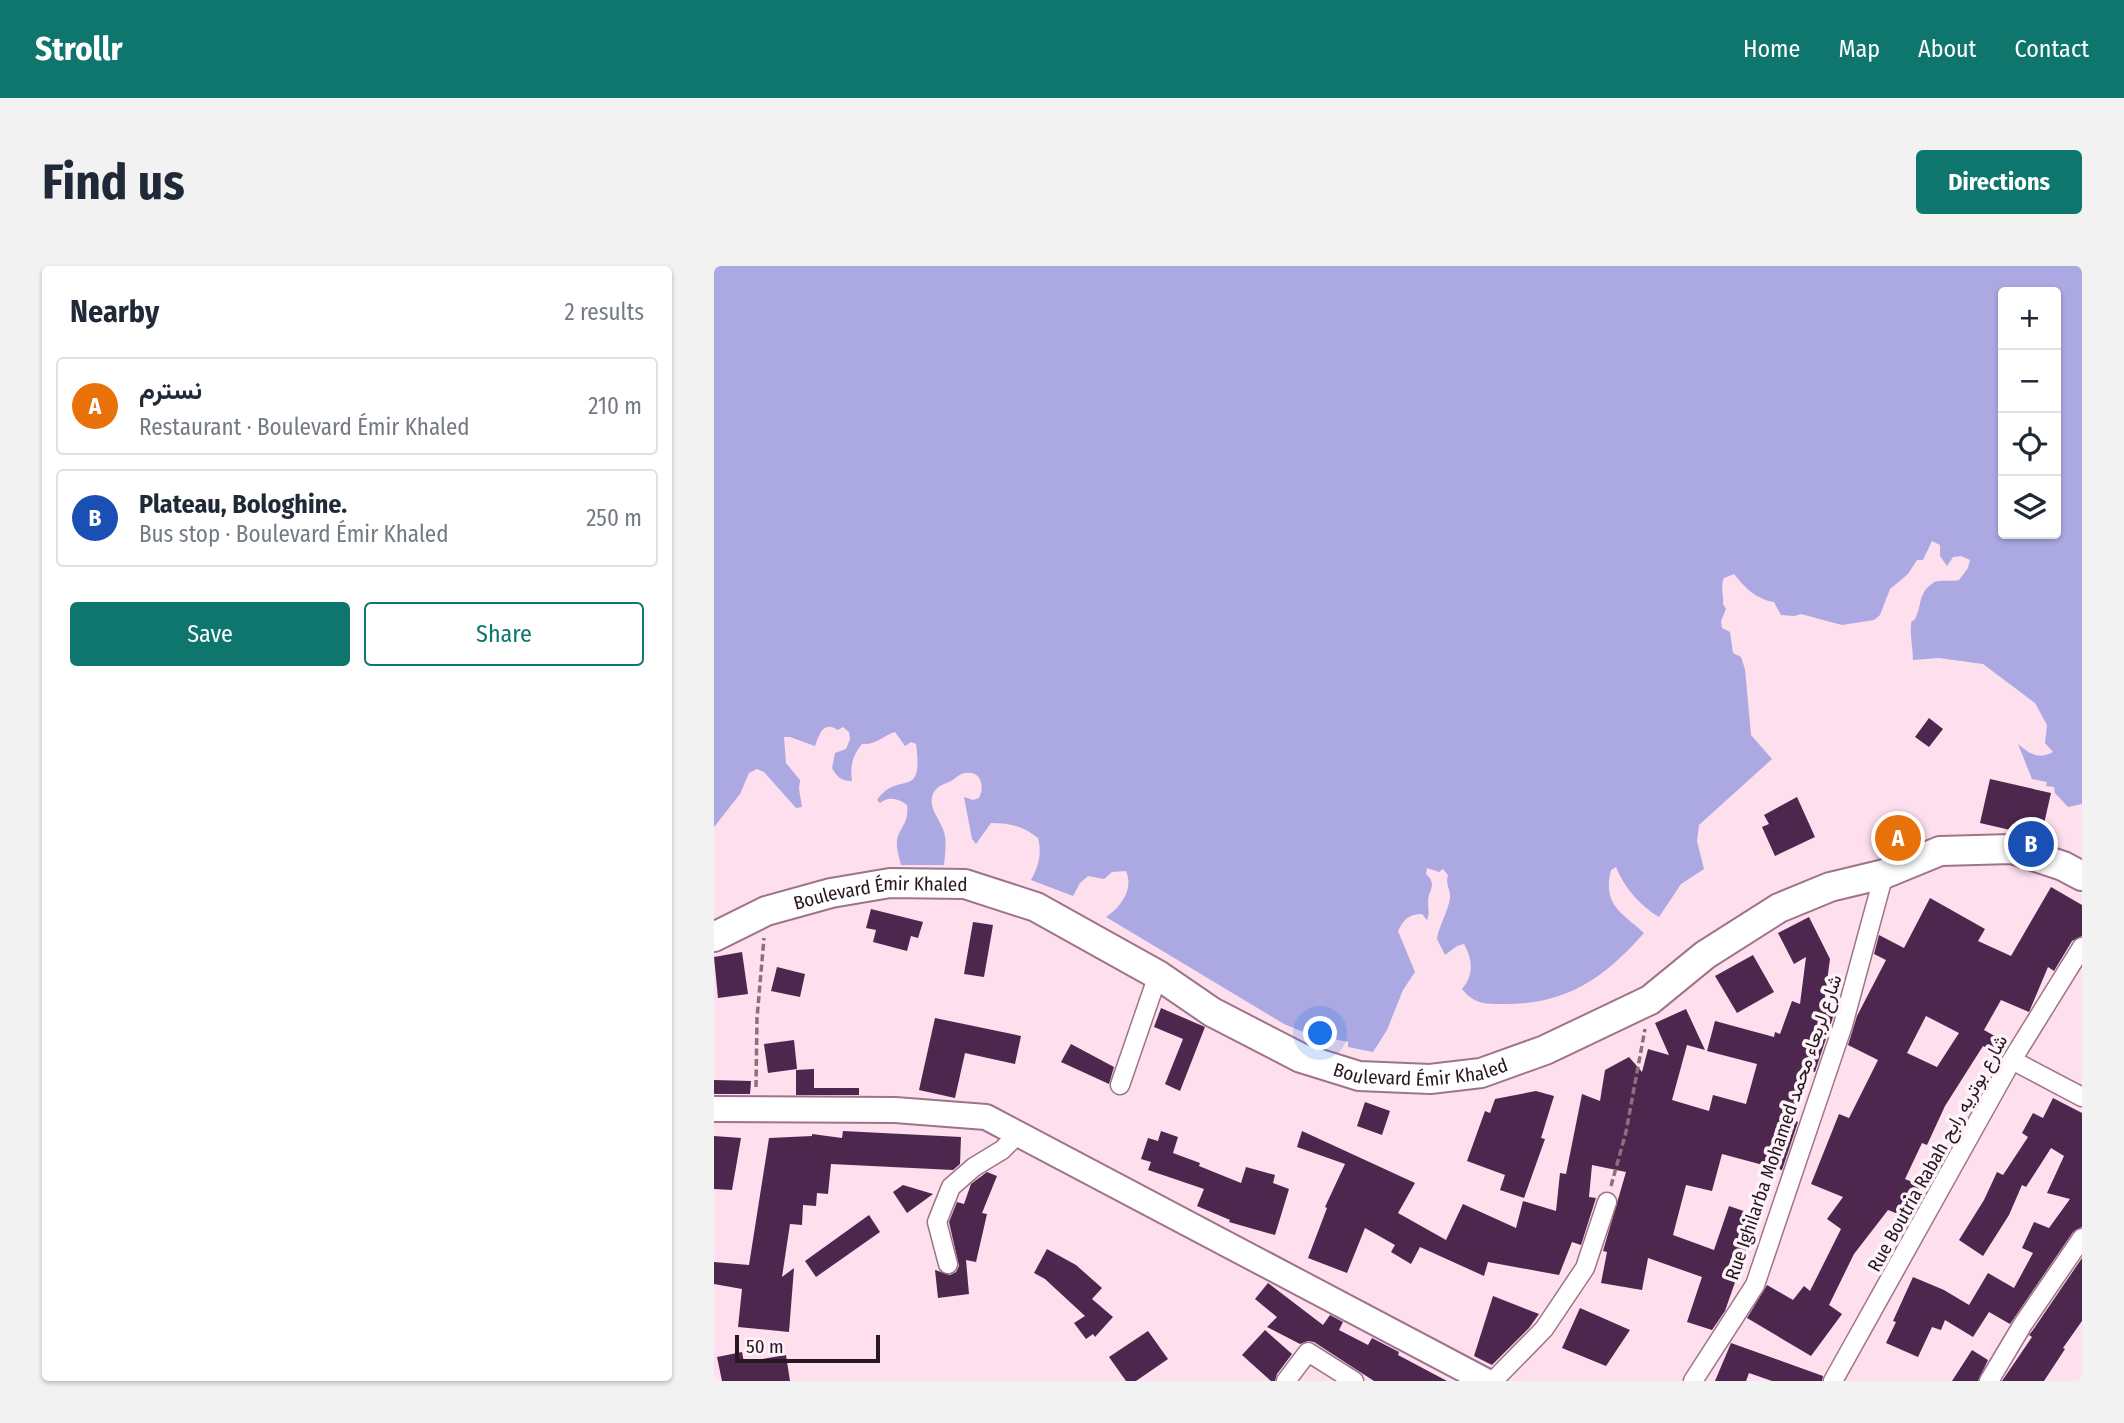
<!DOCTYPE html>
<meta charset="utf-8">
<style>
body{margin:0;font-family:"Fira Sans Condensed",Vazirmatn,sans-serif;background:#f2f2f3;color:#1f2937}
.controls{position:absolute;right:21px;top:21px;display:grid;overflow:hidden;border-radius:7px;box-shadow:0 2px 5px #0004}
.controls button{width:63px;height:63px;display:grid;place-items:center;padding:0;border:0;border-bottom:2px solid #e0e1e3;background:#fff;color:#1f2937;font:35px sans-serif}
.scale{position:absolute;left:21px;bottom:18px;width:145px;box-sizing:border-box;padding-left:7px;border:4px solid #281720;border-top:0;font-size:19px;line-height:24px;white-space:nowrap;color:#281720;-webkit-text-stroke:5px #fdf3f8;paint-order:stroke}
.you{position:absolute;left:607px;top:768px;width:24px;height:24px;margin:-18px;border:5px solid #fff;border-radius:50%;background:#1a73e8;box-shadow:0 0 0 10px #1a73e833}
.badge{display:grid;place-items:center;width:46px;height:46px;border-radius:50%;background:#0f766e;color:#fff;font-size:23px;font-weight:700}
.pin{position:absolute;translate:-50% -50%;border:4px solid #fff;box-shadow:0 2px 7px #0006}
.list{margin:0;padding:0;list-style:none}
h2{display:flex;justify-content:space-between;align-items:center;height:91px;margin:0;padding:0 28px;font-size:30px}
h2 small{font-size:23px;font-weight:400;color:#747a83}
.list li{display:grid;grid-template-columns:46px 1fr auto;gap:21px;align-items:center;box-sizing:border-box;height:98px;margin:0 14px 14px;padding:0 14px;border:2px solid #e0e1e3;border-radius:7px}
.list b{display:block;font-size:26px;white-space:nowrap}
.list p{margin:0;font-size:23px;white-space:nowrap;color:#747a83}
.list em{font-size:23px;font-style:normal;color:#747a83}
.actions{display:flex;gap:14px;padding:21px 28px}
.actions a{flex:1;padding:16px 0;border:2px solid #0f766e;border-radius:7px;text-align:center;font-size:24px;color:#0f766e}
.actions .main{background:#0f766e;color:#fff}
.icon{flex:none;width:38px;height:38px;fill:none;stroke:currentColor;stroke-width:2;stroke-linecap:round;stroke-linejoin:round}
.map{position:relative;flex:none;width:1368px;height:1115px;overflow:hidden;border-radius:7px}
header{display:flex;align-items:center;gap:42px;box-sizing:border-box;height:98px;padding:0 35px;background:#0f766e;color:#fff}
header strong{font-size:33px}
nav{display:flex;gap:38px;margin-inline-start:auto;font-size:24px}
.intro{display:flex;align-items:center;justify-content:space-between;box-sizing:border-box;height:168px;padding:0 42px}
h1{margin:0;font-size:49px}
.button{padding:18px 32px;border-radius:7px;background:#0f766e;color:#fff;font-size:24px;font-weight:700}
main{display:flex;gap:42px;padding:0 42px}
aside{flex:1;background:#fff;border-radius:7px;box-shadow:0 2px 5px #0004}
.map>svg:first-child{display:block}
.water{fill:#aba8e2;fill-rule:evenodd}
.building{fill:#4d274e;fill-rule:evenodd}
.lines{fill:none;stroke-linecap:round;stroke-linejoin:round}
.street-casing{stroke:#9f738a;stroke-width:21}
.secondary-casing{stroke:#9f738a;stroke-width:28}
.primary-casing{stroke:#9f738a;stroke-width:32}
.path{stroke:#89727d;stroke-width:3.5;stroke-dasharray:7 3.5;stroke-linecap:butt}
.street{stroke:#fff;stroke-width:18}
.secondary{stroke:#fff;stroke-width:24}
.primary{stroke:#fff;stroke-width:28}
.labels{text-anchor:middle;stroke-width:7;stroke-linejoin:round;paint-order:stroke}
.street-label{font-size:19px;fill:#281720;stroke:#fdf3f8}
</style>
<header>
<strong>Strollr</strong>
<nav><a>Home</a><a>Map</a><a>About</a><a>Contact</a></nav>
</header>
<div class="intro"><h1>Find us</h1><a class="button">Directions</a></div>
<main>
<aside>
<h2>Nearby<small>2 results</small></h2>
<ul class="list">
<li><span class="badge" style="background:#e8710a">A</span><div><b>نسترم</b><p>Restaurant · Boulevard Émir Khaled</p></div><em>210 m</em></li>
<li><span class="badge" style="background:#1a4fb4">B</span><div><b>Plateau, Bologhine.</b><p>Bus stop · Boulevard Émir Khaled</p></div><em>250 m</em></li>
</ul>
<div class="actions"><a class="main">Save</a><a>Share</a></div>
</aside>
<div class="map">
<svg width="1368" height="1115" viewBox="0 0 1368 1115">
<rect width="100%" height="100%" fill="#fddfee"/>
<path class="water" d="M 0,0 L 1368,0 L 1368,538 L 1354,541 L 1341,527 L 1340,521 L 1332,520 L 1333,516 L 1318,513 L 1304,478 C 1316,488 1324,494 1339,486 L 1331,477 L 1333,459 L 1321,437 L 1269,398 L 1225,392 L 1199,394 C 1199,383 1196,371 1197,360 C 1198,350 1197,360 1202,351 C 1208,339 1204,327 1219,317 C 1223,313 1238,316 1245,314 L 1254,302 L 1256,294 L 1247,290 L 1239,291 L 1233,300 L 1226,290 L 1226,279 L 1218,275 L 1209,294 L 1203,294 L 1194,308 L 1176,323 L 1166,349 L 1160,354 L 1128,359 L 1087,348 L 1080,350 L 1067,349 L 1060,336 C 1043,334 1030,321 1020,308 L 1010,312 C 1006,320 1010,329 1009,338 L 1012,343 L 1007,355 L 1008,362 L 1016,366 L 1019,387 L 1027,391 L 1031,403 L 1037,469 L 1058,493 L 985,559 L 983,575 L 990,603 L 967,618 L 945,651 C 926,640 910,621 902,601 L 897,604 C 888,639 908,647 930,667 C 890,712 854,738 791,738 C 772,738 761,739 748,723 C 760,709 759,694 750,678 L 743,680 L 731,689 L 723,673 C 725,659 734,646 736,632 C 737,624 731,619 734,609 L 729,603 L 725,606 L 713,602 L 712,608 C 724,619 714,624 714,636 C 714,644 716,646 713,654 L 708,648 C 695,648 690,653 684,665 L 701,706 L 689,724 L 673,764 L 659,786 L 634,781 L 634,776 L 615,772 L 614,776 L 570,758 L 392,651 C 407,641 420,623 412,605 L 398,606 L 390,613 L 374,610 L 366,617 L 359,630 L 317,614 C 325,599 328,588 324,572 C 309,560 296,557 277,557 L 262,578 L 258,573 L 250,531 L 259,534 L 265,532 C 271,520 267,504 251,507 C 245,508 242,512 237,515 C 228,519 221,520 218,531 C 215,543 227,555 230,566 C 233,577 231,588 230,599 L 187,599 C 185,591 182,582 183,574 C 186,560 195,558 193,539 C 185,532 174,530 166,537 L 163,534 C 185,503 210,536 202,478 L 197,476 L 191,480 L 181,466 C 168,470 163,479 148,478 C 138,490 136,500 138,515 C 127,515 123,511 118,502 L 121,487 L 132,483 L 136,473 L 135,466 L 129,461 L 124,464 C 109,455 106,467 101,480 L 76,471 L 70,471 L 72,497 L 86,514 L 85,523 L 88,541 L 82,542 L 50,506 L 43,503 L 35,507 L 26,528 L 0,561 ZM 1289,26 L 1342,26 L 1342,268 L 1289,268 Z"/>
<g class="building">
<path d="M 1215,452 L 1229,463 L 1215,481 L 1201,471 Z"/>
<path d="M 1276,513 L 1337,527 L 1327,571 L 1266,557 Z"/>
<path d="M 1083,531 L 1101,571 L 1061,590 L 1048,561 L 1055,558 L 1050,549 Z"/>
<path d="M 1337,621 L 1368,639 L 1368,670 L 1358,675 L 1340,705 L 1334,701 L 1315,746 L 1287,734 L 1270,764 L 1295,778 L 1287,790 L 1269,780 L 1231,840 L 1213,879 L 1208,877 L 1191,913 L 1206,919 L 1192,951 L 1174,944 L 1140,988 L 1115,1039 L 1128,1048 L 1097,1090 L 1033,1052 L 1053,1019 L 1079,1034 L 1090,1020 L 1096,1025 L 1127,963 L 1113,953 L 1129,931 L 1097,918 L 1125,848 L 1135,852 L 1164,794 L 1134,779 L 1143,750 L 1172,694 L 1160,688 L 1165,669 L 1190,682 L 1216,632 L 1271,663 L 1264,675 L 1297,690 ZM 1212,750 L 1245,767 L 1223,801 L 1193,787 Z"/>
<path d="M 157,643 L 209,656 L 204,672 L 197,670 L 193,685 L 159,676 L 162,664 L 152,662 Z"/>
<path d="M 1095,651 L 1116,693 L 1110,738 L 1122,742 L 1101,806 L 1092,803 L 1078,853 L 1084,856 L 1068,904 L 1008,888 L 998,925 L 972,919 L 959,969 L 1000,984 L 1015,940 L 1044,950 L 1011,1045 L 998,1064 L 973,1056 L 988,1011 L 934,992 L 928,1024 L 887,1017 L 893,986 L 889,985 L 912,906 L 878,899 L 875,931 L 882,932 L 867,979 L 858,976 L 845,1009 L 774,996 L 770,1010 L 706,981 L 697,998 L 677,986 L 681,979 L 651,962 L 633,1007 L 594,992 L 613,942 L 611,941 L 631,898 L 583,881 L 588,865 L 701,917 L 684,947 L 732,974 L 749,938 L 802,962 L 809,935 L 842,945 L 846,907 L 852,908 L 868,828 L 886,835 L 891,804 L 915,791 L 928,806 L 934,783 L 955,789 L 941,757 L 972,743 L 991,784 L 973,779 L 958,834 L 995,845 L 999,829 L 1032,838 L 1043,798 L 993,785 L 1001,755 L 1060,771 L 1061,766 L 1066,768 L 1078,735 L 1086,738 L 1092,691 L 1080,698 L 1064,667 Z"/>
<path d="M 259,656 L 279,659 L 270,711 L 250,708 Z"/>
<path d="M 28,686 L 34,728 L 4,732 L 0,691 Z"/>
<path d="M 1039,689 L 1060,726 L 1023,747 L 1001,710 Z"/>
<path d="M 63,701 L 91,708 L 86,731 L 57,725 Z"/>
<path d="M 447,742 L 491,761 L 466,825 L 451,818 L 469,773 L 440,761 Z"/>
<path d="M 221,752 L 307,770 L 301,798 L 251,787 L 241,832 L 205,824 Z"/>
<path d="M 80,774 L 83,803 L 54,807 L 50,778 Z"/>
<path d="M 357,778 L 400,801 L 395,818 L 347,796 Z"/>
<path d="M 100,803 L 100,822 L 145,822 L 145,829 L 82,829 L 82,804 Z"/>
<path d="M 0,814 L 37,815 L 36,828 L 0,828 Z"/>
<path d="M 822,825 L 840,830 L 827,872 L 831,873 L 810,932 L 786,924 L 791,909 L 753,895 L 771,845 L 776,847 L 781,833 Z"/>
<path d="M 1339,832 L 1368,847 L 1368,961 L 1359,966 L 1296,1058 L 1275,1046 L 1259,1071 L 1231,1054 L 1227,1064 L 1218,1061 L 1204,1091 L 1172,1077 L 1182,1056 L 1179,1055 L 1199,1011 L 1230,1024 L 1255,1039 L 1274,1007 L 1300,1022 L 1319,987 L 1308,982 L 1320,956 L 1335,962 L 1356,933 L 1333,927 L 1350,890 L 1337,882 L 1312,921 L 1308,919 L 1295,949 L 1269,990 L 1245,974 L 1270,934 L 1283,906 L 1289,909 L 1314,871 L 1308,867 L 1319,847 L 1329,852 Z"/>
<path d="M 651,836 L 676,845 L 668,869 L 643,860 Z"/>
<path d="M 129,865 L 247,871 L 246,898 L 239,904 L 117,898 L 114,928 L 103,927 L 102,940 L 89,939 L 88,959 L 76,958 L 68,1011 L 80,1002 L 75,1066 L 24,1061 L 28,1023 L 0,1018 L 0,996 L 35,999 L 55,872 L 98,870 L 98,868 L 128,872 Z"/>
<path d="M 447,865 L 464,871 L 459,887 L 486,897 L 485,900 L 527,917 L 532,901 L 561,909 L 559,917 L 575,923 L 561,969 L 515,956 L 516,954 L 483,940 L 490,923 L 434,904 L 437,896 L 427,893 L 434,872 L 444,875 Z"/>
<path d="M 0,870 L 27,872 L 18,924 L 0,923 Z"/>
<path d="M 273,906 L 283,910 L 268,947 L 273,948 L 262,996 L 252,994 L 255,1028 L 224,1032 L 221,1004 L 236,1009 L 242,1006 L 245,1000 L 235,956 L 243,936 L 250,938 L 257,918 Z"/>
<path d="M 189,919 L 219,928 L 193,947 L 179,926 Z"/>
<path d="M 155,949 L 166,966 L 102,1011 L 91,995 Z"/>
<path d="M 333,983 L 362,999 L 388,1022 L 378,1033 L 399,1051 L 381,1071 L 379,1068 L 372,1073 L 360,1057 L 371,1050 L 331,1013 L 320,1007 Z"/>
<path d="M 1368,992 L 1368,1055 L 1349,1082 L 1351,1083 L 1330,1115 L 1288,1115 L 1318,1071 L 1315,1069 L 1319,1064 Z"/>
<path d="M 554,1017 L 609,1059 L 616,1049 L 629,1056 L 625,1064 L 654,1079 L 658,1072 L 685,1086 L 684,1089 L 733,1115 L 660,1115 L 600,1076 L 594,1075 L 586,1078 L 553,1061 L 563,1051 L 541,1033 Z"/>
<path d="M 779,1030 L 825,1048 L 815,1062 L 778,1099 L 760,1090 Z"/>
<path d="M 866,1042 L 916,1064 L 892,1100 L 848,1082 Z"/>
<path d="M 551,1064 L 578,1088 L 563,1108 L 561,1115 L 557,1115 L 528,1089 Z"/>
<path d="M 434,1065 L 454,1093 L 422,1115 L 412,1115 L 395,1091 Z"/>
<path d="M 1017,1077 L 1109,1110 L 1108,1115 L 1058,1115 L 1035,1107 L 1032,1115 L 1001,1115 Z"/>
<path d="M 1258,1084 L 1274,1094 L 1264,1115 L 1238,1115 Z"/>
<path d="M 28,1086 L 30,1096 L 72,1089 L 76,1115 L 8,1115 L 3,1091 Z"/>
</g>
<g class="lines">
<defs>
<g id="street">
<path d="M 1298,794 L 1368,831"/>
<path d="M 406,819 L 444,709"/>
<path d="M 234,998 L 223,956 L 237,921 L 260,901 L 288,884 L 303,869"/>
<path d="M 572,1115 L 594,1086 L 640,1115"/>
<path d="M 779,1115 L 830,1063 L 871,1002 L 893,936"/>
<path d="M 979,1115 L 1041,1019 L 1129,759 L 1170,608"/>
<path d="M 1119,1115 L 1298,794 L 1368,681"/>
<path d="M 1275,1115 L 1309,1058 L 1368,972"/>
</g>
<path id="secondary" d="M 0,843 L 181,844 L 272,851 L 772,1115"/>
<g id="primary">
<path id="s1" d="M 0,671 L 52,645 L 117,627 L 176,617 L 251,618 L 322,641 L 444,709 L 498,746 L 587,792 L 645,810 L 716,813 L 767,807 L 831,784 L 936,734 L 991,689 L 1065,642 L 1116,621 L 1170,608 L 1226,585 L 1298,583 L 1349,600 L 1368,610"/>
</g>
</defs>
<use href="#street" class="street-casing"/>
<use href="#secondary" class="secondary-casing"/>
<use href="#primary" class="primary-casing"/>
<g class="path">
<path d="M 42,821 L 43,752 L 50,672"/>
<path d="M 897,920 L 912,866 L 931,763"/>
</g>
<use href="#street" class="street"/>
<use href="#secondary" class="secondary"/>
<use href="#primary" class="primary"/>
</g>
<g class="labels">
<g class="street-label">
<text dy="7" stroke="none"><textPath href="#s1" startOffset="175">Boulevard Émir Khaled</textPath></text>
<text dy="7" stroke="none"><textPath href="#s1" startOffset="763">Boulevard Émir Khaled</textPath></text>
<text transform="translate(1069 861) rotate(-71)" y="7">Rue Ighilarba Mohamed شارع لربعاء محمد</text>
<text transform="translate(1223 887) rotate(-61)" y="7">Rue Boutria Rabah شارع بوتريه رابح</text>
</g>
</g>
</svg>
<div class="controls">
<button>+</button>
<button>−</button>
<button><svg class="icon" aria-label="locate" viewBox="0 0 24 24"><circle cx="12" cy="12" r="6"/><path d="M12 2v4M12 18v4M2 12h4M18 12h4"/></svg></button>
<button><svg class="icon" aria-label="layers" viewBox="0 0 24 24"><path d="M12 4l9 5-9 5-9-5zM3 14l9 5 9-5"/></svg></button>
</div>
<div class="scale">50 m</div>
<div class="you"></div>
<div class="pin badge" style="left:1184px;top:572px;background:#e8710a">A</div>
<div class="pin badge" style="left:1317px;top:578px;background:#1a4fb4">B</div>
</div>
</main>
